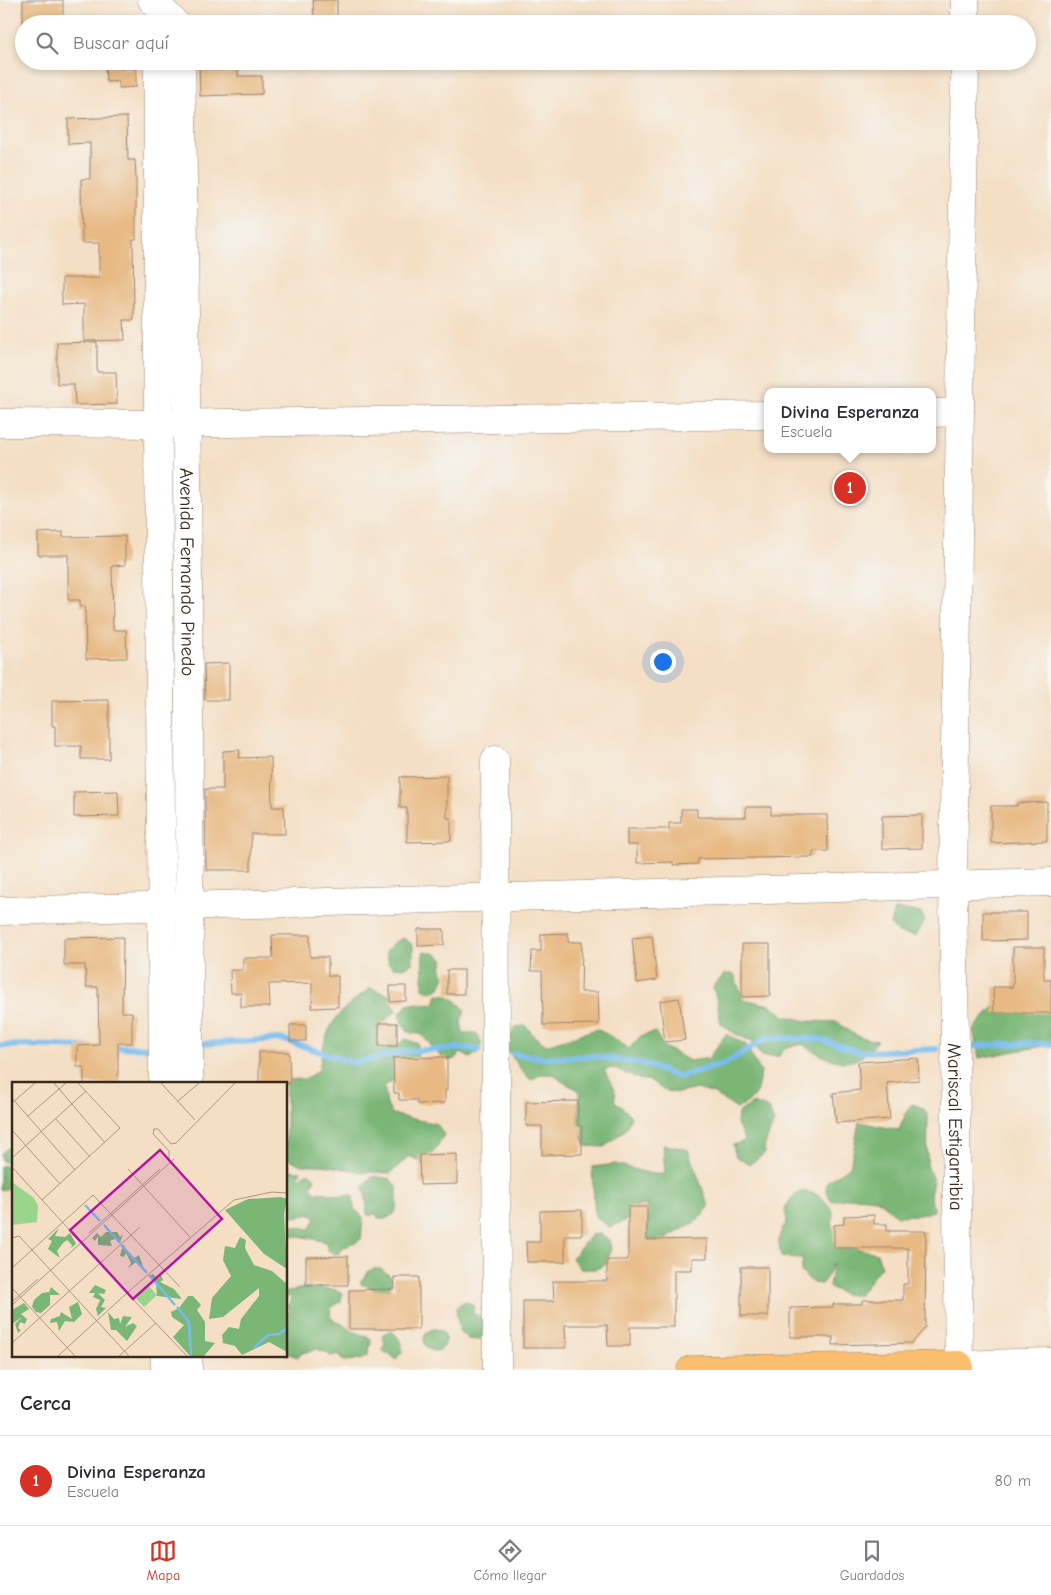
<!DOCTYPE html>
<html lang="es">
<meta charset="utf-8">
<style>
body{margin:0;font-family:"Comic Neue",sans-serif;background:#f7f7f7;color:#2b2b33}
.you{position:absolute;left:662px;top:661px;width:18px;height:18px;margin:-12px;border:4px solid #fff;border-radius:50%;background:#1a73e8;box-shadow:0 0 0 8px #1a73e833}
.badge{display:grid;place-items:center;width:32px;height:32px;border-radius:50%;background:#d93025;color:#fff;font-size:16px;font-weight:700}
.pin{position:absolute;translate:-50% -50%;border:2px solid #fff;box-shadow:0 1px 5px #0006}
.popup{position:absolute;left:764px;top:388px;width:172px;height:65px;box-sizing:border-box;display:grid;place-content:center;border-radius:10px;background:#fff;filter:drop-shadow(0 1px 4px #0005);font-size:16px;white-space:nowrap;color:#7c7c81}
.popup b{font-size:19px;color:#2b2b33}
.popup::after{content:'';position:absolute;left:50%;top:100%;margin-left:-10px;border:10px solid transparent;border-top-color:#fff}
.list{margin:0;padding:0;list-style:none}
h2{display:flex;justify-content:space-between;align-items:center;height:65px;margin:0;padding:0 20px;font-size:21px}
h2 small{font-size:16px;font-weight:400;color:#7c7c81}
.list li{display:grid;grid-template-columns:32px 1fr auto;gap:15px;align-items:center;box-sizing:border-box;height:90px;padding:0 20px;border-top:1px solid #e1e1e2}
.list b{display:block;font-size:19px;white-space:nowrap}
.list p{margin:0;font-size:16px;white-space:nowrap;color:#7c7c81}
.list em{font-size:16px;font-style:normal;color:#7c7c81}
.icon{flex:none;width:28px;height:28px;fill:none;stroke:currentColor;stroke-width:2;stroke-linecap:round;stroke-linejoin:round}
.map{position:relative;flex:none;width:1051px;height:1370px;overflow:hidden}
.search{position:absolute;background:#fff;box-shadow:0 2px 8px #0003;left:15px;right:15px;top:15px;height:55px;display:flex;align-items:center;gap:12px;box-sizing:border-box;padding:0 18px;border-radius:28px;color:#7c7c81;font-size:19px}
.sheet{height:155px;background:#fff}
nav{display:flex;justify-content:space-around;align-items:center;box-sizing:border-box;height:70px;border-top:1px solid #e1e1e2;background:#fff;font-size:14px;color:#7c7c81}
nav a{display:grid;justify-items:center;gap:2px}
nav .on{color:#d93025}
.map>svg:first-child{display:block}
.forest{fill:#7ab676;stroke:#5a704a}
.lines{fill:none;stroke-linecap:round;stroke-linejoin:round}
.stream{stroke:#77bcee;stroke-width:6}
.building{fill:#e8b983}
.minor-casing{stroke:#988472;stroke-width:29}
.major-casing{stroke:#988472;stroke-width:29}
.minor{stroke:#fff;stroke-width:28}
.major{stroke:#fabe6e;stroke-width:28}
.labels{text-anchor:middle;stroke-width:4;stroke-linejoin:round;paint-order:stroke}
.street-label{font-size:19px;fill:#3b2a1e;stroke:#f6f6f2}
.inset-river{fill:none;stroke:#77bcee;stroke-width:2.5}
.inset-road{fill:none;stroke:#aa9782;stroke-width:1}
.view{fill:#b5179e;fill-opacity:0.15;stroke:#b5179e;stroke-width:2.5}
.inset-edge{fill:none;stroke:#3b2a1e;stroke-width:2.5}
</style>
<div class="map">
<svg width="1051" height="1370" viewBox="0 0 1051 1370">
<rect width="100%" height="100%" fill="#f6f6f2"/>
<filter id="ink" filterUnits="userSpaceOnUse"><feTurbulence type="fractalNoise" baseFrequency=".02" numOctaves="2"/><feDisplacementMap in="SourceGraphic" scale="10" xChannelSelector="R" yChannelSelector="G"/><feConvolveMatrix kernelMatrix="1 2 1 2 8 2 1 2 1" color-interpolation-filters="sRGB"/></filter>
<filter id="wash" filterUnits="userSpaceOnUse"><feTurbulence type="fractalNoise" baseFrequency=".0096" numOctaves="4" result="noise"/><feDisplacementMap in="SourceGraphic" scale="20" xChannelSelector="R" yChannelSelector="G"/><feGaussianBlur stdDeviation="1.12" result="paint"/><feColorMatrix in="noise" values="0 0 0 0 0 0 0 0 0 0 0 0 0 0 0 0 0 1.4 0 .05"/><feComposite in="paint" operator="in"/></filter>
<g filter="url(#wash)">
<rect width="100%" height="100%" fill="#f4dfc5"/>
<g class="forest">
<path d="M 894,910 L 906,910 L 921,913 L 925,921 L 916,936 L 898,933 L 890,924 Z"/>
<path d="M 403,938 L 413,945 L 413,963 L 404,968 L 392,967 L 389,964 L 386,952 L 392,944 Z"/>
<path d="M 424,951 L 436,954 L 444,960 L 441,967 L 445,976 L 440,987 L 431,992 L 423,988 C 424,977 421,958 424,951 Z"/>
<path d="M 725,974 L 734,974 L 743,999 L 770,1005 L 785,1016 L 807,1021 L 838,1022 C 851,1035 860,1038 878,1041 C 874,1045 869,1051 864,1055 C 842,1071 822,1055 802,1044 L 784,1049 L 779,1056 L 762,1056 L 752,1041 L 737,1035 L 721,1024 L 717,1001 L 713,987 Z"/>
<path d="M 371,988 L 389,995 L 396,1011 L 378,1027 L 376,1041 L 385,1048 L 397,1045 L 406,1039 L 418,1044 C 419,1072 406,1072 384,1086 L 387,1105 L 391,1113 C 406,1119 421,1120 437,1124 L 444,1135 L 433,1153 L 418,1160 L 409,1156 L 391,1173 L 364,1172 L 323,1165 L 301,1165 L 286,1157 L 286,1084 L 278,1084 L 280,1080 L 305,1079 L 319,1070 C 326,1025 334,1014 371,988 Z"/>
<path d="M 437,994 C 450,994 458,1001 465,1011 L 461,1021 L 463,1033 L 476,1033 L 482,1043 L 477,1053 L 470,1058 L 461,1053 L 453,1060 L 443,1059 L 421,1034 C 406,1034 404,1028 399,1015 L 407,1005 L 418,1003 L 431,1005 L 435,1002 Z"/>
<path d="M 993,1008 L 1051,1011 L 1051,1047 L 1048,1045 L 979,1058 L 973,1029 Z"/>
<path d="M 526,1026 L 534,1036 L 546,1045 L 597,1029 L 617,1040 L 629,1049 L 641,1036 L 655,1032 L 664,1047 L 690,1061 L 709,1058 L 726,1034 L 745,1044 L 761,1072 L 755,1097 L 737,1109 L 714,1094 L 697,1089 L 677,1093 L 663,1090 L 651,1081 L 639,1079 L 612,1068 L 604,1070 L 616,1094 L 614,1100 L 631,1116 L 626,1129 L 604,1147 L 586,1146 L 579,1129 L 579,1090 L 563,1082 L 553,1074 L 541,1074 L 531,1080 L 519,1067 L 506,1048 L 515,1027 Z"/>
<path d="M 753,1103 L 769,1109 L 774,1122 L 765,1144 L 764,1154 L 750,1164 L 736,1157 L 733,1145 L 745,1141 L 737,1124 L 738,1113 Z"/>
<path d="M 912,1104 L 923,1108 L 928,1116 L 927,1165 L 933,1181 L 930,1195 L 934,1211 L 919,1215 L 897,1216 L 877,1199 L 856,1197 L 831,1201 L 826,1188 L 828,1181 L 850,1167 L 859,1122 L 899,1130 L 908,1109 Z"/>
<path d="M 663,1144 L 688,1150 L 709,1207 L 698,1220 L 652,1247 L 641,1236 L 648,1205 L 636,1206 L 627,1220 L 609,1227 L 595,1216 L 592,1167 L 616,1164 L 651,1174 L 665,1174 Z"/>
<path d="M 7,1148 L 14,1149 L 13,1192 L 10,1188 L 12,1181 L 9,1178 L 6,1180 L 8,1184 L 7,1190 L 0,1189 L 0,1166 L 10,1166 L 11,1161 L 2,1161 L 1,1154 Z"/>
<path d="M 286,1162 L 290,1164 L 289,1167 L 290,1170 L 301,1171 L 298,1176 L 299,1179 C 303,1174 308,1169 315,1178 L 311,1187 L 317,1193 C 328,1191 339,1198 351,1195 L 353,1196 L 354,1209 L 363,1217 L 361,1239 L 355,1243 L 351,1243 L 348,1246 L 342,1247 L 339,1253 L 335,1254 L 328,1250 L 327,1242 L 300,1236 L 286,1236 L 286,1228 L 292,1226 L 310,1229 L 316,1218 L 310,1214 L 298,1217 L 292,1216 L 286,1218 Z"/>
<path d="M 375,1176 L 390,1179 L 397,1186 L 397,1206 L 394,1214 L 387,1218 L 378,1218 L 375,1213 L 371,1216 L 367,1214 C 367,1206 366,1195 363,1188 L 369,1179 Z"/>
<path d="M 801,1190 C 818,1194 823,1197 833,1211 L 832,1228 L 853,1248 L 877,1253 L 881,1266 L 859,1295 L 844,1294 L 829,1287 L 833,1263 L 826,1278 L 821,1284 L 813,1283 L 801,1272 L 803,1258 L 781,1257 C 778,1239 777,1237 787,1222 L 785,1208 L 791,1199 Z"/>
<path d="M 601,1234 L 609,1240 L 611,1249 L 606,1264 L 596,1269 L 580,1269 L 572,1258 L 591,1235 Z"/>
<path d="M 374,1269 L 381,1269 L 391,1277 L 389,1294 L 374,1291 L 373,1288 L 361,1284 L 361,1280 L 367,1275 L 368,1271 Z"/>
<path d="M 309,1287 L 314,1290 L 319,1287 C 326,1291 335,1287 342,1293 L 341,1301 L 331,1308 L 330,1316 L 336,1322 L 344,1324 L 348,1329 L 370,1338 L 371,1341 L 368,1356 L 364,1357 L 362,1360 L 357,1359 L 355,1360 L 344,1361 L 339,1354 L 330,1356 L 326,1352 L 316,1349 L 312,1351 L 304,1352 L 297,1357 L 290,1354 L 286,1355 L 286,1313 L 290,1312 L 288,1306 L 291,1298 L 289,1296 L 286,1299 L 286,1291 C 290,1292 303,1288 309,1287 Z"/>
<path d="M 466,1301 L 474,1306 L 473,1312 L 475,1316 L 477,1314 C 486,1320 486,1333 479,1340 L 468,1339 L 466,1335 L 460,1333 L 456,1309 L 460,1304 Z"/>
<circle cx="435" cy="1340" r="11"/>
<path d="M 389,1331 C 398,1333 402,1343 402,1352 L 399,1354 L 396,1360 L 389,1353 L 385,1353 L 382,1349 L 385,1345 L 383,1334 Z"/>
</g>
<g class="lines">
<g class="stream">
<path d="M 201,1044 L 281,1039 L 354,1063 L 409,1051 L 468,1048 L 479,1050"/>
<path d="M 0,1046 L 24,1045 L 85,1047"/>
<path d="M 974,1046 L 1030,1043 L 1051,1044"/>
<path d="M 110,1047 L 151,1048"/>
<path d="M 513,1054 L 544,1058 L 593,1056 L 645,1064 L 678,1077 L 724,1064 L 767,1038 L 820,1039 L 859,1052 L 936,1049"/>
</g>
</g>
<g id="blocks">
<g class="building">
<rect x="23" y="0" width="40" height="24"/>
<path d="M 313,0 L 337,0 L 337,19 L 314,19 Z"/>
<path d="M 105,61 L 122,61 L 122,69 L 136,68 L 136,87 L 119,88 L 119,81 L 106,82 Z"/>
<path d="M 199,61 L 238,61 L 238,76 L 262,76 L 262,94 L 200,96 Z"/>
<path d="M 127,117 L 128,160 L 135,160 L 136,179 L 136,239 L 133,239 L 134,320 L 124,320 L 125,340 L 84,341 L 84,304 L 62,305 L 62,278 L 99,278 L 99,243 L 82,243 L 81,179 L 90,179 L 90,143 L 68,144 L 68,119 Z"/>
<path d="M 97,342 L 97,372 L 116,372 L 117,404 L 75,405 L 74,384 L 57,384 L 57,343 Z"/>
<path d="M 63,532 L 63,537 L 125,536 L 125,565 L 112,566 L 113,630 L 126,630 L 127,658 L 86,659 L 85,606 L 80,607 L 80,600 L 68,600 L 68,555 L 38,555 L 38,533 Z"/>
<path d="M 229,663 L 229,700 L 205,700 L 204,664 Z"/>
<path d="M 109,700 L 109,759 L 81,759 L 81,746 L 55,746 L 55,726 L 52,726 L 52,701 Z"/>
<path d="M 240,750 L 239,758 L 271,757 L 272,807 L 284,807 L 285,834 L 251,834 L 251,870 L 206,870 L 205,789 L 223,789 L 223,751 Z"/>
<path d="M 447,776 L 447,818 L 451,818 L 451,841 L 407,842 L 407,808 L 400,808 L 400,777 Z"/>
<path d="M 118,791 L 119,816 L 74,817 L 74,792 Z"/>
<path d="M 1047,802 L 1047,841 L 991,843 L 991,806 L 1017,806 L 1017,803 Z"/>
<path d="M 746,807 L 771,807 L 771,815 L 827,815 L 828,851 L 813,851 L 813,857 L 698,859 L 698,864 L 673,865 L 673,862 L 637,863 L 637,845 L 627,845 L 627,829 L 669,829 L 669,823 L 681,823 L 681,809 L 697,809 L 697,817 L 746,817 Z"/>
<path d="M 922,815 L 922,848 L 882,849 L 882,816 Z"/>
<path d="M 983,912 L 1027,912 L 1027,940 L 983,941 Z"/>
<path d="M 418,929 L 444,929 L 444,945 L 418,946 Z"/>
<path d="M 568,933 L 568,942 L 582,942 L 581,992 L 598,992 L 599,1024 L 543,1025 L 542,971 L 531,971 L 532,951 L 541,951 L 541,934 Z"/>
<path d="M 272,935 L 310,935 L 310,957 L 328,957 L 328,976 L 338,976 L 338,1007 L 312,1008 L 312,983 L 269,984 L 270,1007 L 241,1007 L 241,993 L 231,993 L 230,970 L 243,970 L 243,958 L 273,958 Z"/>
<path d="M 652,936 L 657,980 L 637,983 L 632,938 Z"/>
<path d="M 123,937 L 122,1012 L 132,1012 L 132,1043 L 118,1043 L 118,1084 L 84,1084 L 84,1067 L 77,1067 L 77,1046 L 99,1045 L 98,987 L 86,987 L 85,965 L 64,965 L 64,938 Z"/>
<path d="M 742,944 L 770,944 L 770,996 L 742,997 Z"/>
<path d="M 1013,947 L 1044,947 L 1044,980 L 1051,980 L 1051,1013 L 994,1013 L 993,987 L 1013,987 Z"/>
<rect x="447" y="970" width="17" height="24"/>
<path d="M 390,986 L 406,986 L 406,1001 L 390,1002 Z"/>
<path d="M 679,998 L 685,1040 L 665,1042 L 660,1001 Z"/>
<rect x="379" y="1023" width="18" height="23"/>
<rect x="290" y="1025" width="16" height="16"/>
<path d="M 259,1052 L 289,1052 L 290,1083 L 259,1084 Z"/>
<path d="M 447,1057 L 447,1090 L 445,1090 L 445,1103 L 417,1104 L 417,1100 L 399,1100 L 399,1093 L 394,1093 L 393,1058 Z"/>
<path d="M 918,1058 L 919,1080 L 887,1083 L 890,1119 L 836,1123 L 833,1093 L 860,1090 L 858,1062 Z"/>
<path d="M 578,1101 L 578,1126 L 582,1126 L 582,1154 L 542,1155 L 542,1126 L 526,1126 L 526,1102 Z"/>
<path d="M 457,1154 L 457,1184 L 420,1185 L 419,1155 Z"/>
<path d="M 628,1207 L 647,1207 L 647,1240 L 707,1239 L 707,1258 L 692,1258 L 692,1270 L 674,1270 L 674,1327 L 630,1327 L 630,1346 L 608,1346 L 607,1325 L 565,1325 L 566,1348 L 523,1348 L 523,1301 L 554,1301 L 553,1281 L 607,1281 L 607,1260 L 628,1260 Z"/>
<path d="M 582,1210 L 582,1235 L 565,1235 L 565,1262 L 527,1262 L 526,1242 L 540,1242 L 540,1211 Z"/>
<path d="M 874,1215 L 874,1224 L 887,1224 L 887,1231 L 926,1231 L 925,1328 L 912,1343 L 833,1345 L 833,1337 L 790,1337 L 790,1308 L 833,1307 L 833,1304 L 862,1304 L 862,1300 L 903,1300 L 903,1284 L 908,1284 L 908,1248 L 834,1248 L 834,1225 L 844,1224 L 844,1216 Z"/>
<path d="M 348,1256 L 348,1285 L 306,1285 L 306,1257 Z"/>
<rect x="741" y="1267" width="27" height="49"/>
<path d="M 394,1277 L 419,1277 L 419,1329 L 349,1329 L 349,1290 L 395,1289 Z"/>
</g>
</g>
</g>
<g filter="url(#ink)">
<use href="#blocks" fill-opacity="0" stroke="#988472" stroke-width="1"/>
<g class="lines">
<defs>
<g id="minor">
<path d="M 152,0 L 176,24"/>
<path d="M 965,24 L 965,0"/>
<path d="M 158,61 L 158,424 L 163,1084"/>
<path id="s1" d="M 181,61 C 187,402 191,743 189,1084"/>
<path id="s2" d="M 965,61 L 953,885 L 959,1365 L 1051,1362"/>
<path d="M 932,413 L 960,412"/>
<path d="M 0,423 L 158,424 L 768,415"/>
<path d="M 495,760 L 497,1370"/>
<path d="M 0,911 L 1051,882"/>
<path d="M 165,1356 L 165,1370"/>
<path d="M 188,1370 L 188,1356"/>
</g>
<path id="major" d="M 691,1370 L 959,1365 L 959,1370"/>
</defs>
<use href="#minor" class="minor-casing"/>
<use href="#major" class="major-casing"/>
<use href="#minor" class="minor"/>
<use href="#major" class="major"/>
</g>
</g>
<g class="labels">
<g class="street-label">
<text dy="7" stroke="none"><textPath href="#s1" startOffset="511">Avenida Fernando Pinedo</textPath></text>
<text dy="7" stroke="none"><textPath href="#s2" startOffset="1066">Mariscal Estigarribia</textPath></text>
</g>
</g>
<g transform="translate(12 1082)">
<rect width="275" height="275" fill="#f4dfc5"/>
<path d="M 0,100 L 22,116 L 26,124 L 25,140 L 0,143 ZM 137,204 L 145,213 L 132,225 L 124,216 Z" fill="#99d58a"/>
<path d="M 269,115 L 275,117 L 272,132 L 275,187 L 252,172 L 213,128 L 236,117 ZM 47,146 L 43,154 L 53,155 L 58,151 L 64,162 L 59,166 L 60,163 L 55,158 L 51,161 L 45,169 L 48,176 L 36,167 L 40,159 L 36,157 ZM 94,150 L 105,150 L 108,155 L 111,152 L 108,161 L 105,156 L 98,159 L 100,164 L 86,163 L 86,154 L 83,159 L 80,156 L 85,151 L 89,155 ZM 228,155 L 234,158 L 233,166 L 242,183 L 260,189 L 275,202 L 275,270 L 257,260 L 230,273 L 223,264 L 211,261 L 210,253 L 217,245 L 227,247 L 229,237 L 247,214 L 247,206 L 211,235 L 197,237 L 200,216 L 219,194 L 211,178 L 213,164 L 223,166 ZM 111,162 L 121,177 L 127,173 L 132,187 L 124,180 L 116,186 L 119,181 L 114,171 L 112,175 L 108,174 ZM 141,192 L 146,197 L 149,193 L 151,198 L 148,200 L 162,207 L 170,217 L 145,214 L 144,202 L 137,194 ZM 83,203 L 94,208 L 92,212 L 86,211 L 93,218 L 89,225 L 94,226 L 86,234 L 84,227 L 88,218 L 81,215 L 83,211 L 77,211 ZM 39,205 L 48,213 L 38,213 L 38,223 L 29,231 L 24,230 L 20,225 L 22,218 L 30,211 L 37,210 ZM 176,214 L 181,214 L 189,223 L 185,228 L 193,240 L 193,259 L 203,261 L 192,274 L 178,274 L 161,255 L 172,243 L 160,235 L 159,230 L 167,226 ZM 66,220 L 70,232 L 62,240 L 53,239 L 47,249 L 45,240 L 38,241 L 39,237 L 48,234 L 49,230 L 60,237 L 57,225 ZM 12,221 L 17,227 L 9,232 L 15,237 L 13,242 L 8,240 L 6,246 L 9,248 L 6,251 L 3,242 L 10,235 L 0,242 L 0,228 ZM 96,230 L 102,237 L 107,236 L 108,242 L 111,234 L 120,235 L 113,245 L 121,241 L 125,244 L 115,259 L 104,248 L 99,248 Z" fill="#7ab676"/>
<path class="inset-river" d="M 73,123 L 88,139M 92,143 L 108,161M 109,163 L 135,191M 137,193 L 163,223M 165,225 L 177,240 L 179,274M 242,266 L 256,253 L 267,252 L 275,246"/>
<path class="inset-road" d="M 42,1 L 93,61M 149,1 L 183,38M 0,16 L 63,88M 166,19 L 187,1M 0,21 L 23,1M 16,34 L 54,1M 43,36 L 78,75M 0,48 L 48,102M 0,76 L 74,9M 157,80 L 157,69 L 141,52 L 142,47 L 146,47 L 159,62 L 164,61 L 223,1M 0,85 L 115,211 L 46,274M 116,87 L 178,155M 30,118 L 108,46 L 66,1M 77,151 L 148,87M 0,156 L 7,154 L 20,168 L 117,274M 0,186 L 81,113 L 168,205M 0,206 L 63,274M 0,220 L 26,197M 0,223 L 162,77M 0,261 L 128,145M 107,274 L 144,241M 175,274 L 115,211 L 222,118 L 260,110 L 275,111"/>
<path class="view" d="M 148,68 L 210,137 L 121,217 L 58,148 Z"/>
<rect width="275" height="275" class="inset-edge"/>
</g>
</svg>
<div class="you"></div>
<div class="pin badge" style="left:850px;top:488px">1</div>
<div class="popup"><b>Divina Esperanza</b>Escuela</div>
<div class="search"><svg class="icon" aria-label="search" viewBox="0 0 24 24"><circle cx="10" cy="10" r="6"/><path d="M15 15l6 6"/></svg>Buscar aquí</div>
</div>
<section class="sheet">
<h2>Cerca<small></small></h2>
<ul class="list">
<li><span class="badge">1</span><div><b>Divina Esperanza</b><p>Escuela</p></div><em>80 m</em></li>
</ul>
</section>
<nav>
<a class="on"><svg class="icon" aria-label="map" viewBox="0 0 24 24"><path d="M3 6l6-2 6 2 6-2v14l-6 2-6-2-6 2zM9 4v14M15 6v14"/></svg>Mapa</a>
<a><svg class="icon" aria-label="directions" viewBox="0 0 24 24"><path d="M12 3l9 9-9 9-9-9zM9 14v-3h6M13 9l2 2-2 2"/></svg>Cómo llegar</a>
<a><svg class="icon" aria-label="saved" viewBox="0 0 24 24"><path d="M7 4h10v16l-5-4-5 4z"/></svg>Guardados</a>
</nav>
